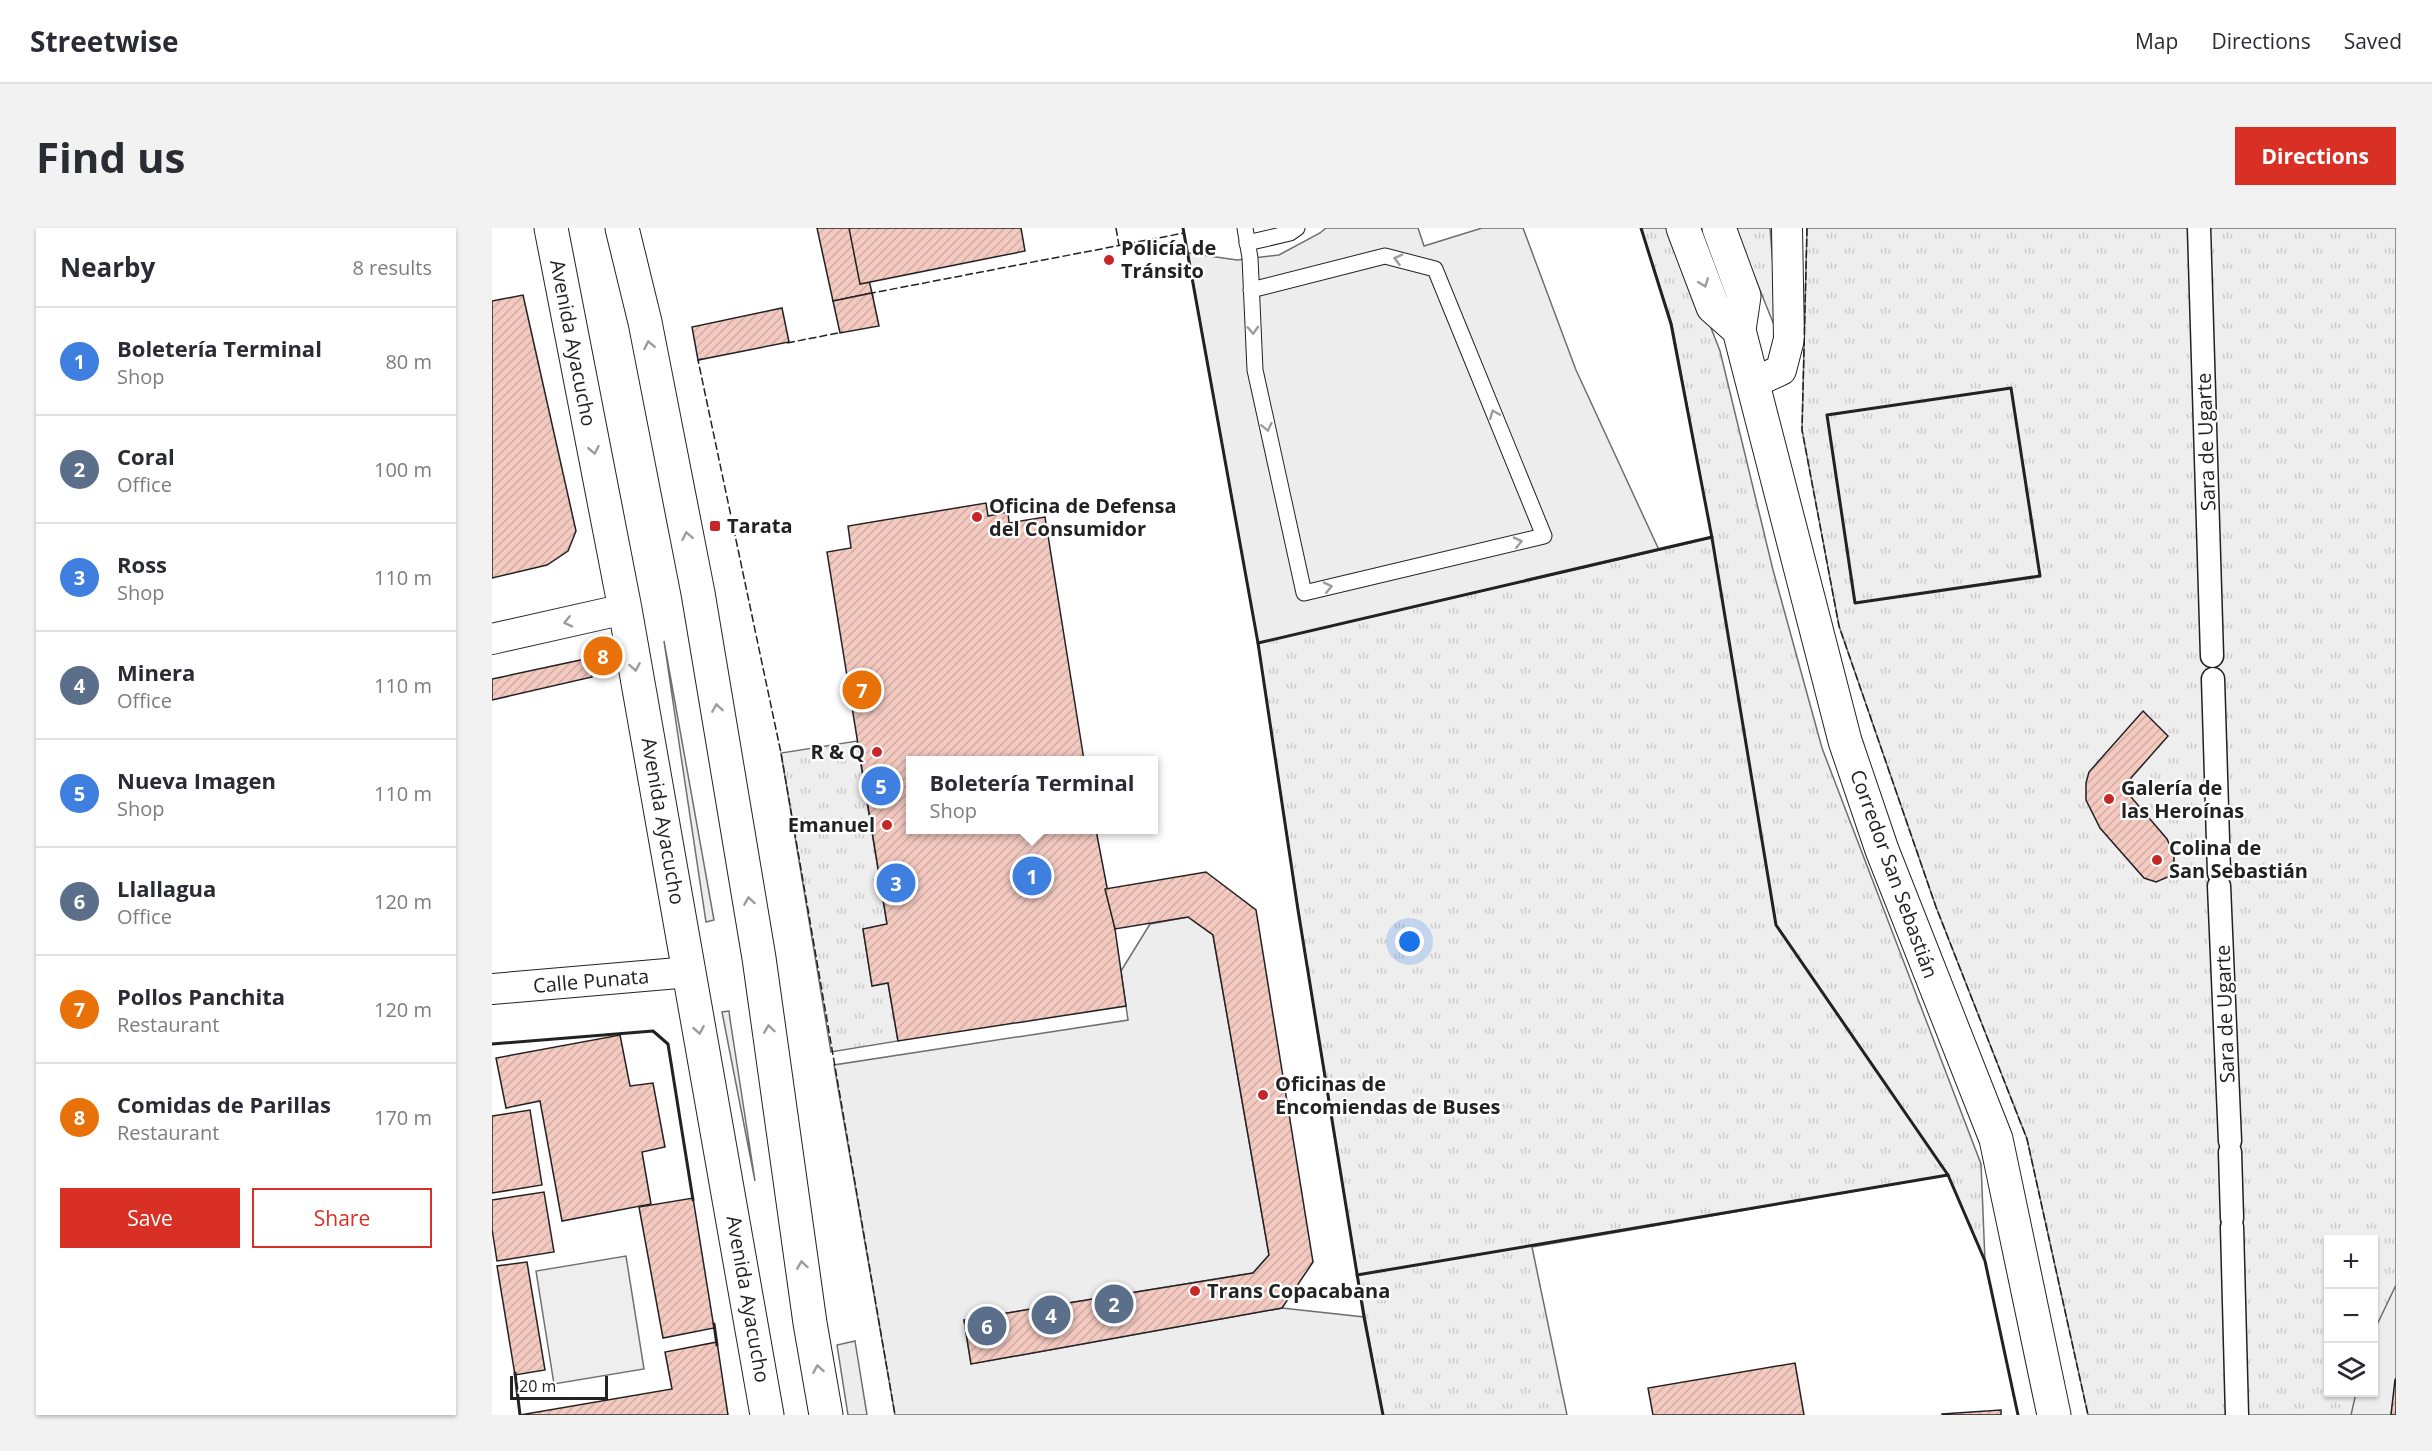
<!DOCTYPE html>
<meta charset="utf-8">
<style>
body{margin:0;font-family:"Open Sans",sans-serif;background:#f2f2f3;color:#2b2b33}
.controls{position:absolute;right:18px;bottom:18px;display:grid;overflow:hidden;border-radius:0px;box-shadow:0 2px 4px #0004}
.controls button{width:54px;height:54px;display:grid;place-items:center;padding:0;border:0;border-bottom:2px solid #e1e1e2;background:#fff;color:#2b2b33;font:30px sans-serif}
.scale{position:absolute;left:18px;bottom:15px;width:98px;box-sizing:border-box;padding-left:6px;border:3px solid #222;border-top:0;font-size:16px;line-height:21px;white-space:nowrap;color:#222;-webkit-text-stroke:4px #fff;paint-order:stroke}
.you{position:absolute;left:918px;top:714px;width:21px;height:21px;margin:-15px;border:4px solid #fff;border-radius:50%;background:#1a73e8;box-shadow:0 0 0 9px #1a73e833}
.badge{display:grid;place-items:center;width:39px;height:39px;border-radius:50%;background:#d93025;color:#fff;font-size:20px;font-weight:700}
.pin{position:absolute;translate:-50% -50%;border:3px solid #fff;box-shadow:0 2px 6px #0006}
.popup{position:absolute;left:414px;top:528px;width:252px;height:78px;box-sizing:border-box;display:grid;place-content:center;border-radius:0px;background:#fff;filter:drop-shadow(0 2px 4px #0005);font-size:20px;white-space:nowrap;color:#7c7c81}
.popup b{font-size:22px;color:#2b2b33}
.popup::after{content:'';position:absolute;left:50%;top:100%;margin-left:-12px;border:12px solid transparent;border-top-color:#fff}
.list{margin:0;padding:0;list-style:none}
h2{display:flex;justify-content:space-between;align-items:center;height:78px;margin:0;padding:0 24px;font-size:26px}
h2 small{font-size:20px;font-weight:400;color:#7c7c81}
.list li{display:grid;grid-template-columns:39px 1fr auto;gap:18px;align-items:center;box-sizing:border-box;height:108px;padding:0 24px;border-top:2px solid #e1e1e2}
.list b{display:block;font-size:22px;white-space:nowrap}
.list p{margin:0;font-size:20px;white-space:nowrap;color:#7c7c81}
.list em{font-size:20px;font-style:normal;color:#7c7c81}
.actions{display:flex;gap:12px;padding:18px 24px}
.actions a{flex:1;padding:14px 0;border:2px solid #d93025;border-radius:0px;text-align:center;font-size:21px;color:#d93025}
.actions .main{background:#d93025;color:#fff}
.icon{flex:none;width:33px;height:33px;fill:none;stroke:currentColor;stroke-width:2;stroke-linecap:round;stroke-linejoin:round}
.map{position:relative;flex:none;width:1904px;height:1187px;overflow:hidden;border-radius:0px}
header{display:flex;align-items:center;gap:36px;box-sizing:border-box;height:84px;padding:0 30px;background:#fff;border-bottom:2px solid #e1e1e2}
header strong{font-size:28px}
nav{display:flex;gap:33px;margin-inline-start:auto;font-size:21px}
.intro{display:flex;align-items:center;justify-content:space-between;box-sizing:border-box;height:144px;padding:0 36px}
h1{margin:0;font-size:42px}
.button{padding:15px 27px;border-radius:0px;background:#d93025;color:#fff;font-size:21px;font-weight:700}
main{display:flex;gap:36px;padding:0 36px}
aside{flex:1;background:#fff;border-radius:0px;box-shadow:0 2px 4px #0004}
.map>svg:first-child{display:block}
.grass{fill:url(#grass-tufts);stroke:#6f6f6f;stroke-width:1.5;fill-rule:evenodd}
.garden{fill:#eee;stroke:#6f6f6f;stroke-width:1.5}
.parking{fill:#ededed;stroke:#6f6f6f;stroke-width:1.5}
.building{fill:url(#building-hatch);stroke:#222;stroke-width:1.5}
.lines{fill:none;stroke-linecap:round;stroke-linejoin:round}
.service-casing{stroke:#222;stroke-width:17}
.pedestrian-casing{stroke:#222;stroke-width:25}
.minor-casing{stroke:#222;stroke-width:32}
.tertiary-casing{stroke:#222;stroke-width:35}
.primary-casing{stroke:#222;stroke-width:35}
.service{stroke:#fff;stroke-width:15}
.pedestrian{stroke:#fff;stroke-width:22}
.minor{stroke:#fff;stroke-width:30}
.tertiary{stroke:#fff;stroke-width:33}
.primary{stroke:#fff;stroke-width:33}
.fence{stroke:#222;stroke-width:1.5;stroke-dasharray:8 3;stroke-linecap:butt}
.wall{stroke:#222;stroke-width:3}
.oneway{stroke:#9c9c9c}
.poi-dot{fill:#c62828;stroke:#fff;stroke-width:2}
.labels{text-anchor:middle;stroke-width:4.5;stroke-linejoin:round;paint-order:stroke}
.poi-label{font-size:20px;font-weight:bold;fill:#222;stroke:#fff;text-anchor:start}
.street-label{font-size:20px;fill:#222;stroke:#fff}
</style>
<header>
<strong>Streetwise</strong>
<nav><a>Map</a><a>Directions</a><a>Saved</a></nav>
</header>
<div class="intro"><h1>Find us</h1><a class="button">Directions</a></div>
<main>
<aside>
<h2>Nearby<small>8 results</small></h2>
<ul class="list">
<li><span class="badge" style="background:#3f7fe0">1</span><div><b>Boletería Terminal</b><p>Shop</p></div><em>80 m</em></li>
<li><span class="badge" style="background:#5c6f8a">2</span><div><b>Coral</b><p>Office</p></div><em>100 m</em></li>
<li><span class="badge" style="background:#3f7fe0">3</span><div><b>Ross</b><p>Shop</p></div><em>110 m</em></li>
<li><span class="badge" style="background:#5c6f8a">4</span><div><b>Minera</b><p>Office</p></div><em>110 m</em></li>
<li><span class="badge" style="background:#3f7fe0">5</span><div><b>Nueva Imagen</b><p>Shop</p></div><em>110 m</em></li>
<li><span class="badge" style="background:#5c6f8a">6</span><div><b>Llallagua</b><p>Office</p></div><em>120 m</em></li>
<li><span class="badge" style="background:#e8710a">7</span><div><b>Pollos Panchita</b><p>Restaurant</p></div><em>120 m</em></li>
<li><span class="badge" style="background:#e8710a">8</span><div><b>Comidas de Parillas</b><p>Restaurant</p></div><em>170 m</em></li>
</ul>
<div class="actions"><a class="main">Save</a><a>Share</a></div>
</aside>
<div class="map">
<svg width="1904" height="1187" viewBox="0 0 1904 1187">
<defs>
<pattern id="grass-tufts" width="24" height="20" patternUnits="userSpaceOnUse" patternTransform="scale(1.5)"><rect width="24" height="20" fill="#eee"/><path d="M3 7l-1-3M5 7V3M7 7l1-3M15 17l-1-3M17 17v-4M19 17l1-3" fill="none" stroke="#ccc"/></pattern>
<pattern id="building-hatch" width="6" height="6" patternUnits="userSpaceOnUse" patternTransform="scale(1.5)"><rect width="6" height="6" fill="#f3c9c0"/><path d="M-1 1l2-2M0 6l6-6M5 7l2-2" fill="none" stroke="#d0aca5"/></pattern>
</defs>
<rect width="100%" height="100%" fill="#fff"/>
<g class="grass">
<path d="M 1149,0 L 1180,0 L 1228,123 L 1281,342 L 1330,520 L 1489,936 L 1493,1033 L 1456,947 L 1040,1019 L 1075,1187 L 891,1187 C 843,931 805,673 766,415 L 1220,310 L 1180,96 Z"/>
<path d="M 1243,0 L 1278,0 L 1282,49 L 1282,97 Z"/>
<path d="M 1315,0 L 1904,0 L 1904,1187 L 1596,1187 L 1535,911 L 1444,679 L 1347,398 L 1310,202 ZM 1836,1012 L 1882,1012 L 1882,1164 L 1836,1164 Z"/>
<path d="M 365,513 L 395,696 L 371,701 L 380,757 L 396,755 L 406,813 L 339,824 L 289,525 Z"/>
</g>
<path class="garden" d="M 134,1028 L 152,1141 L 62,1156 L 44,1043 Z"/>
<g class="parking">
<path d="M 834,0 L 926,0 L 932,18 L 990,0 L 1031,0 L 1084,142 L 1167,322 L 766,415 L 696,25 L 745,32 L 787,27 L 828,5 Z"/>
<path d="M 172,413 L 222,692 L 214,694 L 189,528 Z"/>
<path d="M 696,689 L 721,707 L 777,1027 L 761,1045 L 472,1092 L 479,1136 L 790,1080 L 872,1089 L 891,1187 L 403,1187 L 342,837 L 636,792 L 629,743 L 658,696 Z"/>
<path d="M 237,783 L 238,791 L 263,953 L 230,784 Z"/>
<path d="M 1904,1057 L 1904,1150 L 1899,1187 L 1859,1187 L 1864,1165 L 1882,1164 L 1882,1103 Z"/>
<path d="M 363,1113 L 375,1187 L 356,1187 L 345,1117 Z"/>
</g>
<g class="building">
<path d="M 325,0 L 365,0 L 380,65 L 341,73 Z"/>
<path d="M 357,0 L 529,0 L 533,23 L 368,56 Z"/>
<path d="M 380,65 L 387,98 L 348,105 L 341,73 Z"/>
<path d="M 31,67 L 84,303 L 76,323 L 55,337 L 0,350 L 0,73 Z"/>
<path d="M 290,80 L 297,114 L 206,132 L 200,99 Z"/>
<path d="M 494,275 L 496,288 L 516,284 L 517,295 L 553,289 L 592,532 L 418,532 L 418,602 L 604,602 L 623,701 L 634,778 L 406,813 L 396,755 L 380,758 L 371,701 L 395,696 L 335,324 L 359,320 L 356,298 Z"/>
<path d="M 98,430 L 100,449 L 0,472 L 0,451 Z"/>
<path d="M 1651,483 L 1676,508 L 1639,550 L 1637,561 L 1639,569 L 1675,611 L 1682,627 L 1682,641 L 1676,649 L 1664,654 L 1652,650 L 1608,600 L 1594,572 L 1594,555 L 1597,544 Z"/>
<path d="M 714,644 L 764,682 L 821,1034 L 790,1080 L 479,1136 L 472,1092 L 761,1045 L 777,1027 L 721,707 L 696,689 L 623,701 L 613,661 Z"/>
<path d="M 128,807 L 138,858 L 161,855 L 173,919 L 150,924 L 159,976 L 70,993 L 48,873 L 14,880 L 4,830 Z"/>
<path d="M 38,882 L 50,957 L 0,965 L 0,888 Z"/>
<path d="M 52,964 L 62,1024 L 5,1033 L 0,1001 L 0,972 Z"/>
<path d="M 201,970 L 222,1100 L 171,1110 L 147,979 Z"/>
<path d="M 35,1034 L 53,1142 L 23,1147 L 5,1038 Z"/>
<path d="M 225,1114 L 236,1187 L 28,1187 L 180,1161 L 173,1124 Z"/>
<path d="M 1303,1135 L 1312,1187 L 1161,1187 L 1156,1160 Z"/>
<path d="M 1904,1150 L 1904,1187 L 1899,1187 L 1903,1152 Z"/>
<path d="M 1509,1182 L 1509,1187 L 1450,1187 L 1450,1186 Z"/>
</g>
<g class="lines">
<defs>
<g id="service">
<path d="M 753,0 L 758,30 L 763,142 L 812,365 L 1052,308 L 943,41 L 893,28 L 759,62"/>
<path d="M 755,15 L 798,5 L 805,0"/>
</g>
<g id="pedestrian">
<path d="M 1707,0 L 1720,428"/>
<path d="M 1721,451 L 1727,645"/>
<path d="M 1727,658 L 1738,913"/>
<path d="M 1738,924 L 1740,990"/>
<path d="M 1740,999 L 1745,1187"/>
</g>
<g id="minor">
<path d="M 1261,155 L 1289,142 L 1297,111 L 1295,0"/>
<path d="M 0,411 L 133,381"/>
<path d="M 0,761 L 198,744"/>
</g>
<g id="tertiary">
<path d="M 1191,0 L 1221,79 L 1247,102"/>
<path d="M 1227,0 L 1252,68 L 1247,102 L 1353,513 L 1390,622 L 1504,911 L 1562,1187"/>
</g>
<g id="primary">
<path d="M 59,0 L 133,381 L 275,1187"/>
<path d="M 130,0 L 153,94 L 206,365 L 267,730 L 318,1095 L 334,1187"/>
</g>
</defs>
<use href="#service" class="service-casing"/>
<use href="#pedestrian" class="pedestrian-casing"/>
<use href="#minor" class="minor-casing"/>
<use href="#tertiary" class="tertiary-casing"/>
<use href="#primary" class="primary-casing"/>
<use href="#service" class="service"/>
<use href="#pedestrian" class="pedestrian"/>
<use href="#minor" class="minor"/>
<use href="#tertiary" class="tertiary"/>
<use href="#primary" class="primary"/>
<g class="fence">
<path d="M 624,0 L 627,18"/>
<path d="M 1315,0 L 1310,202 L 1347,398 L 1444,679 L 1535,911 L 1596,1187"/>
<path d="M 381,69 L 380,65 L 692,5 L 766,415 L 806,682 L 872,1089 L 891,1187"/>
<path d="M 295,115 L 351,104"/>
<path d="M 210,131 L 206,132 L 289,525 L 403,1187"/>
</g>
<g class="wall">
<path d="M 691,0 L 766,415 L 806,682 L 872,1089 L 891,1187"/>
<path d="M 1149,0 L 1179,96 L 1220,310 L 1284,697 L 1456,947 L 1493,1033 L 1526,1187"/>
<path d="M 1519,160 L 1548,348 L 1363,375 L 1335,187 Z"/>
<path d="M 766,415 L 1220,309"/>
<path d="M 0,816 L 161,803 L 176,816 L 201,972"/>
<path d="M 865,1047 L 1456,947"/>
<path d="M 222,1096 L 225,1117"/>
<path d="M 23,1145 L 28,1187"/>
</g>
</g>
<defs><path id="oneway-chevron" d="M-2-3.5L2.5 0L-2 3.5" fill="none" stroke-width="1.6" stroke-linecap="round" stroke-linejoin="round" transform="scale(1.5)"/></defs>
<g class="oneway">
<use href="#oneway-chevron" transform="translate(906 31) rotate(-165)"/>
<use href="#oneway-chevron" transform="translate(1212 55) rotate(69)"/>
<use href="#oneway-chevron" transform="translate(761 102) rotate(87)"/>
<use href="#oneway-chevron" transform="translate(157 117) rotate(-101)"/>
<use href="#oneway-chevron" transform="translate(1002 186) rotate(-112)"/>
<use href="#oneway-chevron" transform="translate(775 199) rotate(78)"/>
<use href="#oneway-chevron" transform="translate(102 222) rotate(79)"/>
<use href="#oneway-chevron" transform="translate(195 308) rotate(-101)"/>
<use href="#oneway-chevron" transform="translate(1026 314) rotate(-13)"/>
<use href="#oneway-chevron" transform="translate(836 359) rotate(-13)"/>
<use href="#oneway-chevron" transform="translate(76 394) rotate(167)"/>
<use href="#oneway-chevron" transform="translate(143 439) rotate(80)"/>
<use href="#oneway-chevron" transform="translate(225 480) rotate(-99)"/>
<use href="#oneway-chevron" transform="translate(257 673) rotate(-99)"/>
<use href="#oneway-chevron" transform="translate(277 801) rotate(-98)"/>
<use href="#oneway-chevron" transform="translate(207 802) rotate(80)"/>
<use href="#oneway-chevron" transform="translate(310 1037) rotate(-98)"/>
<use href="#oneway-chevron" transform="translate(326 1141) rotate(-100)"/>
</g>
<g class="poi-dot">
<circle cx="617" cy="32" r="6"/>
<circle cx="485" cy="289" r="6"/>
<rect x="217" y="292" width="12" height="12" rx="3"/>
<circle cx="385" cy="524" r="6"/>
<circle cx="1617" cy="571" r="6"/>
<circle cx="395" cy="597" r="6"/>
<circle cx="1665" cy="632" r="6"/>
<circle cx="771" cy="867" r="6"/>
<circle cx="703" cy="1063" r="6"/>
</g>
<g class="labels">
<g class="poi-label">
<text x="629" y="27">Policía de<tspan x="629" dy="23">Tránsito</tspan></text>
<text x="497" y="285">Oficina de Defensa<tspan x="497" dy="23">del Consumidor</tspan></text>
<text x="235" y="305">Tarata</text>
<text x="373" y="531" text-anchor="end">R &amp; Q</text>
<text x="1629" y="567">Galería de<tspan x="1629" dy="23">las Heroínas</tspan></text>
<text x="383" y="604" text-anchor="end">Emanuel</text>
<text x="1677" y="627">Colina de<tspan x="1677" dy="23">San Sebastián</tspan></text>
<text x="783" y="863">Oficinas de<tspan x="783" dy="23">Encomiendas de Buses</tspan></text>
<text x="715" y="1070">Trans Copacabana</text>
</g>
<g class="street-label">
<text transform="translate(81 115) rotate(79)" y="7">Avenida Ayacucho</text>
<text transform="translate(1714 214) rotate(-92)" y="7">Sara de Ugarte</text>
<text transform="translate(171 593) rotate(80)" y="7">Avenida Ayacucho</text>
<text transform="translate(1402 646) rotate(70)" y="7">Corredor San Sebastián</text>
<text transform="translate(99 753) rotate(-5)" y="7">Calle Punata</text>
<text transform="translate(1733 786) rotate(-92)" y="7">Sara de Ugarte</text>
<text transform="translate(256 1071) rotate(80)" y="7">Avenida Ayacucho</text>
</g>
</g>
</svg>
<div class="controls">
<button>+</button>
<button>−</button>
<button><svg class="icon" aria-label="layers" viewBox="0 0 24 24"><path d="M12 4l9 5-9 5-9-5zM3 14l9 5 9-5"/></svg></button>
</div>
<div class="scale">20 m</div>
<div class="you"></div>
<div class="pin badge" style="left:540px;top:648px;background:#3f7fe0">1</div>
<div class="popup"><b>Boletería Terminal</b>Shop</div>
<div class="pin badge" style="left:622px;top:1076px;background:#5c6f8a">2</div>
<div class="pin badge" style="left:404px;top:655px;background:#3f7fe0">3</div>
<div class="pin badge" style="left:559px;top:1087px;background:#5c6f8a">4</div>
<div class="pin badge" style="left:389px;top:558px;background:#3f7fe0">5</div>
<div class="pin badge" style="left:495px;top:1098px;background:#5c6f8a">6</div>
<div class="pin badge" style="left:370px;top:462px;background:#e8710a">7</div>
<div class="pin badge" style="left:111px;top:428px;background:#e8710a">8</div>
</div>
</main>
